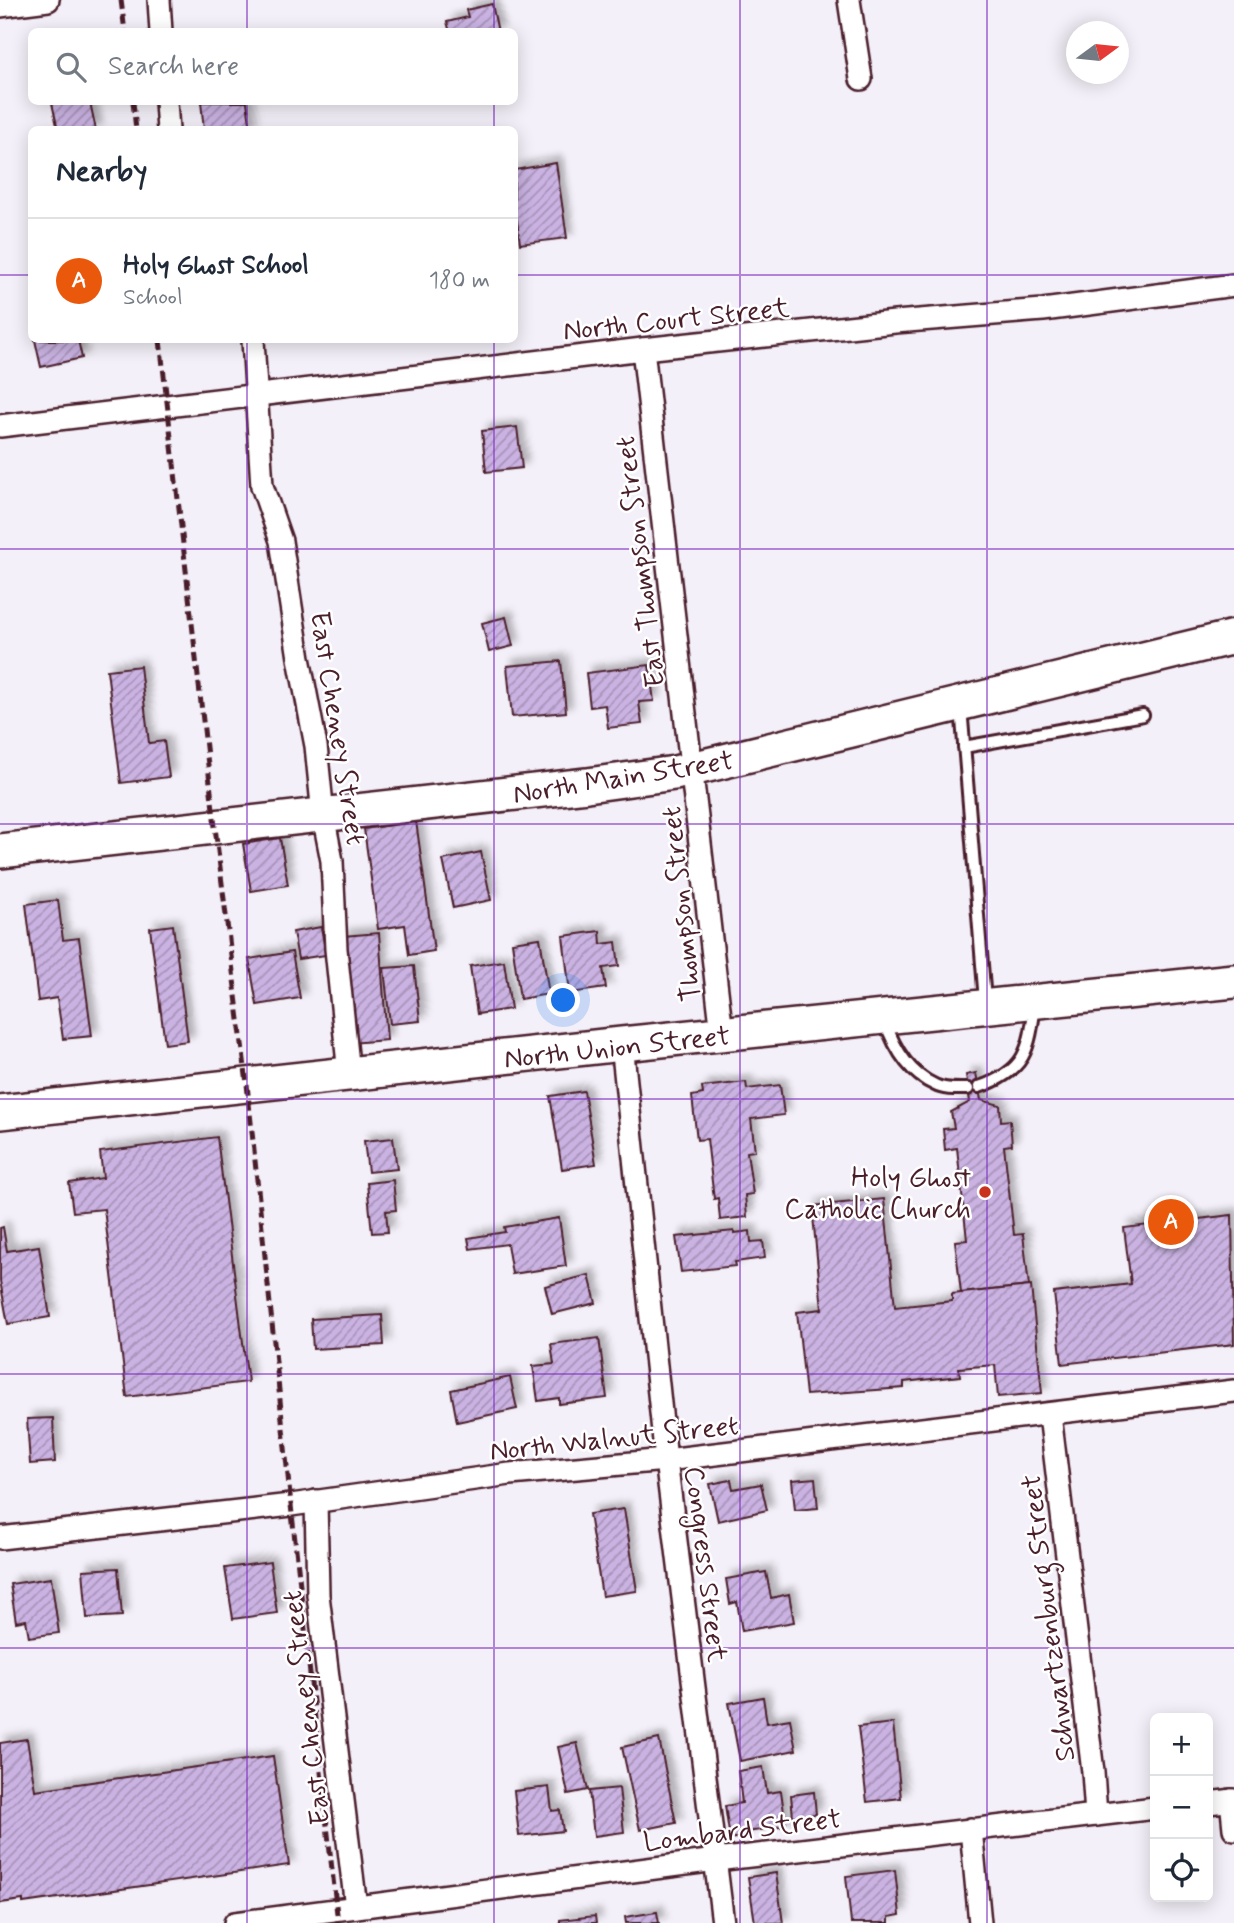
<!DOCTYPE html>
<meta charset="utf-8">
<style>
body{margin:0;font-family:Mynerve,sans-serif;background:#f6f6f7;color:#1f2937}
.controls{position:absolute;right:21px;bottom:21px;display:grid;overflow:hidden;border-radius:10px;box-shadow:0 4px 18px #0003}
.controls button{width:63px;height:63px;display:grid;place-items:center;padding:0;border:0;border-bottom:2px solid #e0e1e3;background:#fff;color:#1f2937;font:35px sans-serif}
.compass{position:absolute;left:1066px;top:21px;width:63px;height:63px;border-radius:50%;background:#fff;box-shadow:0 4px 18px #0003;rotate:75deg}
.you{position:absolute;left:564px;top:1001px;width:24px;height:24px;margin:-18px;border:5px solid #fff;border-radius:50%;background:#1a73e8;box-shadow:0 0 0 10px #1a73e833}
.badge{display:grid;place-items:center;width:46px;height:46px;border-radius:50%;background:#ea580c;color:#fff;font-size:23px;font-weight:700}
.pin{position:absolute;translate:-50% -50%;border:4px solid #fff;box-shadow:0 2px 7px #0006}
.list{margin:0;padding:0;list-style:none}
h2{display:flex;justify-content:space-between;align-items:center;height:91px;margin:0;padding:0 28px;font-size:30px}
h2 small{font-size:23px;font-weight:400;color:#747a83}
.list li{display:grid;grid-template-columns:46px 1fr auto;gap:21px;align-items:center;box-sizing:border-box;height:126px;padding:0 28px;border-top:2px solid #e0e1e3}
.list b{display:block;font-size:26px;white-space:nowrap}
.list p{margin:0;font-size:23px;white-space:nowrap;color:#747a83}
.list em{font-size:23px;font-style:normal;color:#747a83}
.icon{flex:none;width:38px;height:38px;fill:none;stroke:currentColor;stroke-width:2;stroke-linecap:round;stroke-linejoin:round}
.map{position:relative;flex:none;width:1234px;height:1923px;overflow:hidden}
.search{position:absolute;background:#fff;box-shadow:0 4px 18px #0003;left:28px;top:28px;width:490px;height:77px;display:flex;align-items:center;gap:18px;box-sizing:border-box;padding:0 24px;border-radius:10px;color:#747a83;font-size:26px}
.panel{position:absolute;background:#fff;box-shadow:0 4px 18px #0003;left:28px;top:126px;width:490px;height:217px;border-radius:10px}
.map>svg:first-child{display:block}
.building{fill:url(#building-hatch);stroke:#4a1f2b;stroke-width:2;filter:url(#shadow)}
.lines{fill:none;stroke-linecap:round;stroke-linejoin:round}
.service-casing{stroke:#4a1f2b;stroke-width:16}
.minor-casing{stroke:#4a1f2b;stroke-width:26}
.primary-casing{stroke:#4a1f2b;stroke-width:38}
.service{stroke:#fff;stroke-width:10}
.minor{stroke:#fff;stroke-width:21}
.primary{stroke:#fff;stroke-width:33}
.rail{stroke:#4a1f2b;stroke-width:5;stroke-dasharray:10 5;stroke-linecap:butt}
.grid{fill:none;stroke:#7b2cbf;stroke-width:2;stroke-opacity:0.55}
.poi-dot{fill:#c8321e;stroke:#fff;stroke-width:2.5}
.labels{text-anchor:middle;stroke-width:5;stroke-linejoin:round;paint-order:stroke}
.street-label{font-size:28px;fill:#4a1f2b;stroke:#fff}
.poi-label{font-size:28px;fill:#4a1f2b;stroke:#fff;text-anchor:end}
</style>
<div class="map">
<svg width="1234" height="1923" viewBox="0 0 1234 1923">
<defs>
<pattern id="building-hatch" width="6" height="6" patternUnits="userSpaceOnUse" patternTransform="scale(1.75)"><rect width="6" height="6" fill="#cab3e2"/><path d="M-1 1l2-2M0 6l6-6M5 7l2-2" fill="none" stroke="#a691b7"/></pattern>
<filter id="shadow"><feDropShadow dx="6" dy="-6" stdDeviation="3.5" flood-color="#0004"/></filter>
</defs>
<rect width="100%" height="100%" fill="#f4f0f9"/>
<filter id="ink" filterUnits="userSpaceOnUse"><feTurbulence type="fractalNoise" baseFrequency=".0143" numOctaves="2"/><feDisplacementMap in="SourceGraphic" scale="14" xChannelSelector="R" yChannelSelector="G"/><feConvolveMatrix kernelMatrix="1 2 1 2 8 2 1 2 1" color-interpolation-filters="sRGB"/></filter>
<g filter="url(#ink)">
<g class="building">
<path d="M 492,4 L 498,32 L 450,32 L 447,22 L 468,17 L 466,10 Z"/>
<path d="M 60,102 L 90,102 L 96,130 L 58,130 L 52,103 Z"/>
<path d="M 201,102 L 247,102 L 251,130 L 204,130 Z"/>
<path d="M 556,163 L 567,238 L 520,244 L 517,220 L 514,221 L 514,170 Z"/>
<path d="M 35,340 L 78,340 L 82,358 L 41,367 Z"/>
<path d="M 517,427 L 522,468 L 486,472 L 482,431 Z"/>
<path d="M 506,617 L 513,646 L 489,652 L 482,623 Z"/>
<path d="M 561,661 L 566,712 L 512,717 L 507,666 Z"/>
<path d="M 649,665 L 654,701 L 639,702 L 642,724 L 608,728 L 605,705 L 590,707 L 586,673 Z"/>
<path d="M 140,666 L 149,743 L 164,741 L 169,777 L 121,783 L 107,670 Z"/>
<path d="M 416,821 L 434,951 L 409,955 L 405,925 L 378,929 L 364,829 Z"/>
<path d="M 280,838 L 288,885 L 251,891 L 243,844 Z"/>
<path d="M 481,852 L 491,900 L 453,908 L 443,860 Z"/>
<path d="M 58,900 L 63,940 L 79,938 L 92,1036 L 63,1039 L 57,998 L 38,1001 L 26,904 Z"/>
<path d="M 173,925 L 188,1041 L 165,1044 L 150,928 Z"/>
<path d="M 321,927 L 326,955 L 298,959 L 293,932 Z"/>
<path d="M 600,931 L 601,944 L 616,942 L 619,966 L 603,968 L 606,988 L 570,993 L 563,936 Z"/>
<path d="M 379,933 L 387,1040 L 350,1043 L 343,936 Z"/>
<path d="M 540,938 L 549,994 L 520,999 L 512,942 Z"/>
<path d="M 292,952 L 300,998 L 257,1005 L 249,959 Z"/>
<path d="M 504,961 L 511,1009 L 477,1014 L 470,966 Z"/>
<path d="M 414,966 L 420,1021 L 390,1024 L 384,968 Z"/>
<path d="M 976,1073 L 981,1100 L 1000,1105 L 1001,1121 L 1010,1120 L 1012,1145 L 1004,1146 L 1014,1235 L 1023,1234 L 1029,1286 L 961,1293 L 955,1241 L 967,1240 L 957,1148 L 945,1150 L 943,1129 L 954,1128 L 951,1112 L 970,1102 L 966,1075 Z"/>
<path d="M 746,1082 L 747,1089 L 780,1085 L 784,1115 L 751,1119 L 755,1151 L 747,1152 L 753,1194 L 745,1195 L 747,1217 L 720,1220 L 718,1198 L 714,1199 L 707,1139 L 697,1140 L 692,1096 L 703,1094 L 702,1087 Z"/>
<path d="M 584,1091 L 596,1164 L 562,1169 L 550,1096 Z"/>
<path d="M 217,1137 L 248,1382 L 127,1397 L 104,1209 L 73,1212 L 69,1183 L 103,1178 L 100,1152 Z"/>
<path d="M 393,1138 L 397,1169 L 368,1172 L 364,1141 Z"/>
<path d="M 393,1180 L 396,1210 L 386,1211 L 388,1232 L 372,1233 L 367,1183 Z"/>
<path d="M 884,1199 L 895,1307 L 952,1301 L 952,1294 L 1031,1286 L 1042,1393 L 998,1397 L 995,1365 L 959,1368 L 960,1376 L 904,1382 L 904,1388 L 806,1395 L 797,1312 L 822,1309 L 812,1206 Z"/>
<path d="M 1232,1215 L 1234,1344 L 1062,1364 L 1054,1293 L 1131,1284 L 1124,1228 Z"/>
<path d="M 559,1218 L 566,1266 L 512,1274 L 507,1244 L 470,1249 L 468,1238 L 505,1232 L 504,1227 Z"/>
<path d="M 3,1227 L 7,1251 L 39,1246 L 50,1317 L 8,1324 L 0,1281 L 0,1228 Z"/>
<path d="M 734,1231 L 734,1233 L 750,1231 L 751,1242 L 763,1241 L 765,1258 L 735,1262 L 736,1266 L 681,1272 L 676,1237 Z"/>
<path d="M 589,1275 L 596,1303 L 552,1314 L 545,1286 Z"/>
<path d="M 382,1315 L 384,1345 L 313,1349 L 311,1319 Z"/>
<path d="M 599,1338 L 607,1398 L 559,1404 L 559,1398 L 538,1401 L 533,1366 L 554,1364 L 551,1344 Z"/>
<path d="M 510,1377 L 517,1409 L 457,1422 L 451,1390 Z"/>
<path d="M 53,1418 L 55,1462 L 30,1464 L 27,1419 Z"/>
<path d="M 815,1478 L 818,1508 L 795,1510 L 792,1480 Z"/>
<path d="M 731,1480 L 733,1489 L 761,1484 L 767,1510 L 718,1521 L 710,1484 Z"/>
<path d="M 624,1509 L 637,1591 L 602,1596 L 589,1514 Z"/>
<path d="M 270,1562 L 277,1613 L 233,1619 L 225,1568 Z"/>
<path d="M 118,1568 L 122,1616 L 87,1618 L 83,1570 Z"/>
<path d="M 766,1572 L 771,1598 L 789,1594 L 794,1622 L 742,1631 L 737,1602 L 730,1604 L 726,1579 Z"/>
<path d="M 51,1578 L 59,1633 L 29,1637 L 26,1620 L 16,1622 L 10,1584 Z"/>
<path d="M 763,1697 L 767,1723 L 790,1719 L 796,1750 L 740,1761 L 729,1703 Z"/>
<path d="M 893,1723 L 901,1798 L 867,1802 L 858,1727 Z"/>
<path d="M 27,1739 L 35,1790 L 273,1756 L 289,1865 L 23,1903 L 23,1900 L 0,1903 L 0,1743 Z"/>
<path d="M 659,1739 L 676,1823 L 640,1830 L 622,1747 Z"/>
<path d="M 577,1743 L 588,1790 L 568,1794 L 558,1747 Z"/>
<path d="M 763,1767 L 767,1793 L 781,1791 L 786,1826 L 747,1832 L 748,1836 L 730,1839 L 725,1806 L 742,1803 L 738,1771 Z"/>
<path d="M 549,1787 L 552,1811 L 560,1810 L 563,1831 L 519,1836 L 514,1791 Z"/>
<path d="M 619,1788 L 624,1832 L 594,1836 L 589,1791 Z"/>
<path d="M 814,1792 L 816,1814 L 793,1817 L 791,1795 Z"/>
<path d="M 895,1870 L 900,1915 L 889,1917 L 889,1923 L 851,1923 L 846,1876 Z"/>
<path d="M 776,1873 L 783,1923 L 755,1923 L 748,1877 Z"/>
<path d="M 657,1912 L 659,1923 L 626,1923 L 625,1917 Z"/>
<path d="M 595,1916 L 596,1923 L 560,1923 L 560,1920 Z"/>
</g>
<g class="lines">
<defs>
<g id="service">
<path d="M 961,707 L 985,1001"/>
<path d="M 964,747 L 1143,715"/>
<path d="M 885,1021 C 894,1048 908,1073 935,1085 C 944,1090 958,1089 968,1089"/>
<path d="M 979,1087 C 1026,1071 1029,1050 1035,1005"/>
</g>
<g id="minor">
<path d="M 159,0 L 161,32"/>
<path d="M 849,0 L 861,79"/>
<path d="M 0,6 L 48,0"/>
<path d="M 166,102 L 168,130"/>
<path d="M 253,340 L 262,486 L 281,541 L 299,658 L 316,746 L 323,815 L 332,861 L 336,949 L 349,1074"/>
<path d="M 643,349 L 722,1034"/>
<path d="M 0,426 L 643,349 L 895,322 L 1043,310 L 1234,285"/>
<path d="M 622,1044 L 666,1460 L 723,1923"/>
<path d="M 1050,1415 L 1093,1772 L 1096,1815"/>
<path d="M 316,1501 L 318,1595 L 356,1907"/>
<path d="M 0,1538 L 291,1505 L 510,1474 L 666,1460 L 1234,1391"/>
<path d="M 1231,1800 L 1234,1829"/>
<path d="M 1208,1803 L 1234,1800"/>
<path d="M 971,1829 L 980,1923"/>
<path d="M 235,1923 L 716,1860 L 1155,1808"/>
</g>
<g id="primary">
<path d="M 0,851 L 587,785 L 675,773 L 1234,637"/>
<path d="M 0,1112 L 622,1044 L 1234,981"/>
</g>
</defs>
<use href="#service" class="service-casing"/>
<use href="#minor" class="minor-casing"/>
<use href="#primary" class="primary-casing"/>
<use href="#service" class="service"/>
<use href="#minor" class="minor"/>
<use href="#primary" class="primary"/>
<g class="rail">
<path d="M 121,0 L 125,32"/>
<path d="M 133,102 L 136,130"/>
<path d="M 160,340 L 215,827 L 247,1084 L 291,1505 L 338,1923"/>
</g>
</g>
</g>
<path class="grid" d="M 247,0 L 247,32M 494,0 L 494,32M 740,0 L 740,1923M 987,0 L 987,1923M 247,102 L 247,130M 494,102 L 494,130M 0,275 L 32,275M 514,275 L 1234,275M 247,340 L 247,1923M 494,340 L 494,1923M 0,549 L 1234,549M 0,824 L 1234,824M 0,1099 L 1234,1099M 0,1374 L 1234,1374M 0,1648 L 1234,1648"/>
<circle class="poi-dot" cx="985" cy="1192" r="7"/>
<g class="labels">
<g class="street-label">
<text transform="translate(676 318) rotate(-6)" y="10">North Court Street</text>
<text transform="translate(639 562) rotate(-97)" y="10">East Thompson Street</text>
<text transform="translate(339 728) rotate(81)" y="10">East Cheney Street</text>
<text transform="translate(623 776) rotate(-9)" y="10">North Main Street</text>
<text transform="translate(680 904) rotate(-96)" y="10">Thompson Street</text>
<text transform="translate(617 1046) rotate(-6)" y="10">North Union Street</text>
<text transform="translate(614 1437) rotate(-6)" y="10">North Walnut Street</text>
<text transform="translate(707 1564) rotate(83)" y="10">Congress Street</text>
<text transform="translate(1047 1618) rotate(-97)" y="10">Schwartzenburg Street</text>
<text transform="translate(305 1708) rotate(-97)" y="10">East Cheney Street</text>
<text transform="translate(742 1829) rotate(-7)" y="10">Lombard Street</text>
</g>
<g class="poi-label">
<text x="971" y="1186">Holy Ghost<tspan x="971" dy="32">Catholic Church</tspan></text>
</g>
</g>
</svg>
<div class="controls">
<button>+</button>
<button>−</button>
<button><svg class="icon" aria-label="locate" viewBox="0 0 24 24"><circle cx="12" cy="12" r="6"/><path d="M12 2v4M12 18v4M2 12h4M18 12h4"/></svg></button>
</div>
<svg class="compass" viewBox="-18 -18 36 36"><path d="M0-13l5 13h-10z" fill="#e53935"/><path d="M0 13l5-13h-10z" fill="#747a83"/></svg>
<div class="you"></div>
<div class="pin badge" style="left:1171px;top:1222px">A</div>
<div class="search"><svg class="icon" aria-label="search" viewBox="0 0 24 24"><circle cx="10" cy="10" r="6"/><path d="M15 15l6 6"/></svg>Search here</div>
<section class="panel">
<h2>Nearby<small></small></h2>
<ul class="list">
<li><span class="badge">A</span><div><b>Holy Ghost School</b><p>School</p></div><em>180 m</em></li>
</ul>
</section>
</div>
